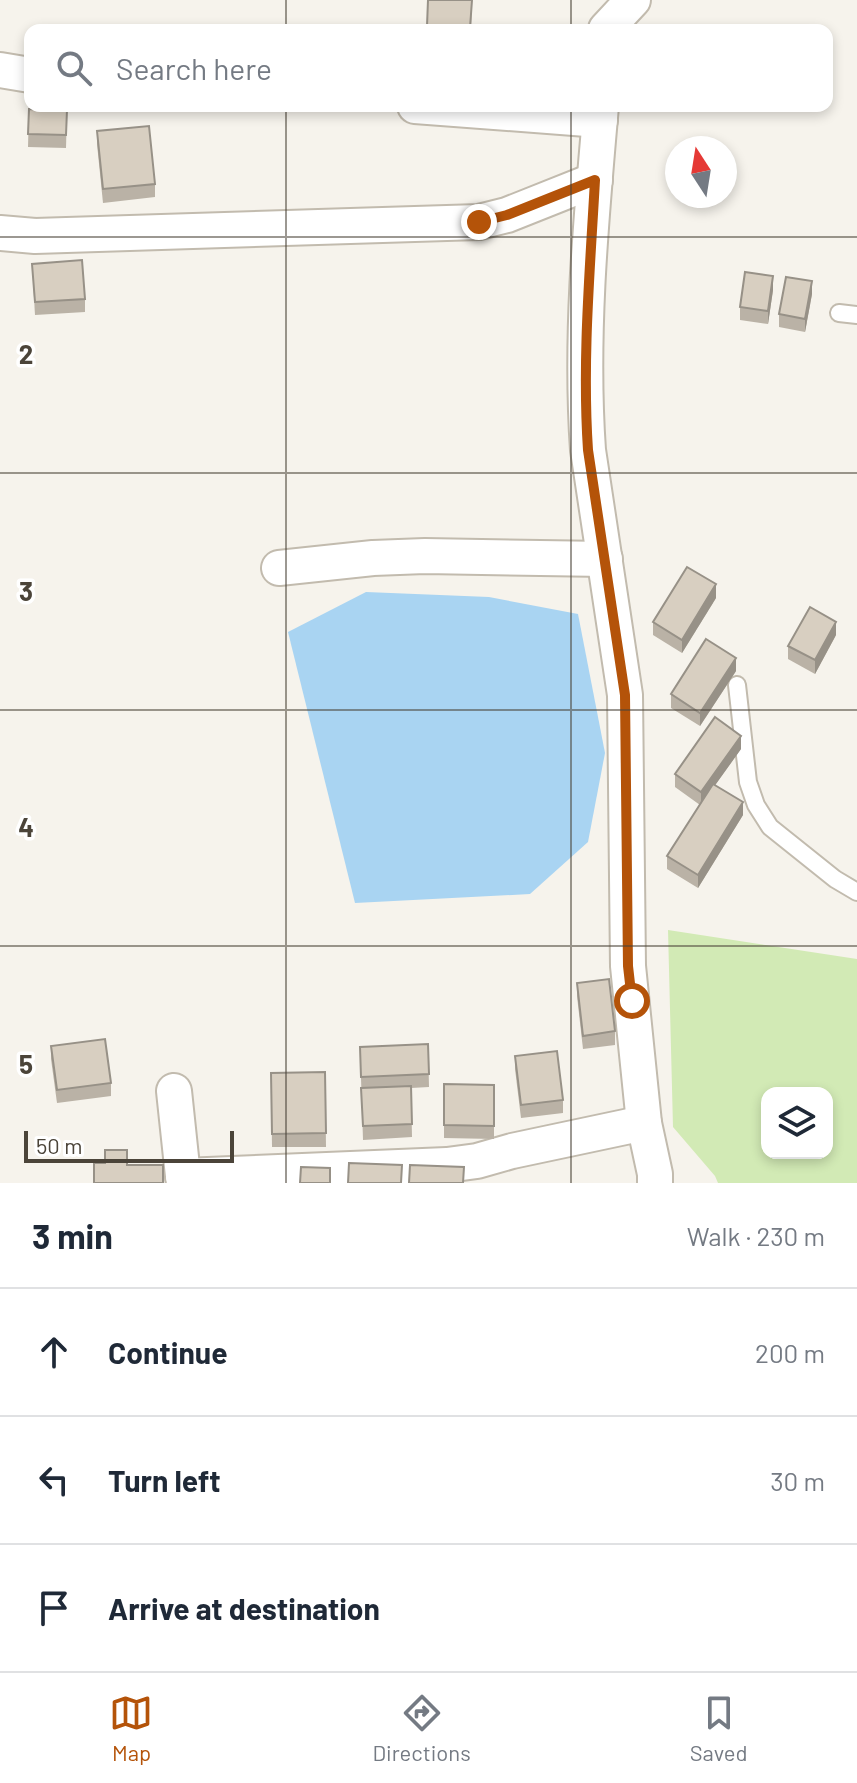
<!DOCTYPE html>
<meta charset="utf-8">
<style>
body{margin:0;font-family:Barlow,sans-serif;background:#f6f6f7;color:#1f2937}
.controls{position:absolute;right:24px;bottom:24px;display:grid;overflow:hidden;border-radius:16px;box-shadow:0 4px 12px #0003}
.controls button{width:72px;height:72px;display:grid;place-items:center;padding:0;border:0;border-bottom:2px solid #e0e1e3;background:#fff;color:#1f2937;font:40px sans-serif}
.compass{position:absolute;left:665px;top:136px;width:72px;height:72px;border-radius:50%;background:#fff;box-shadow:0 4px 12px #0003;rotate:348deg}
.scale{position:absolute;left:24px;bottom:20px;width:210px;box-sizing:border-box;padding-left:8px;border:4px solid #4b4439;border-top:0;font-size:22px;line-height:28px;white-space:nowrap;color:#4b4439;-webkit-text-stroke:6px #fff;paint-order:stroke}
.stop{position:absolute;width:24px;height:24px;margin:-18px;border:6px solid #b45309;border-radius:50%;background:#fff}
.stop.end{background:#b45309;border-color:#fff;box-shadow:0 2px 8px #0008}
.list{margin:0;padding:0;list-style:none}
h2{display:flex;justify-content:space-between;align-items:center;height:104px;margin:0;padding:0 32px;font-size:34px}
h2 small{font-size:26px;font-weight:400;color:#747a83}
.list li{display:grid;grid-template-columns:52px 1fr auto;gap:24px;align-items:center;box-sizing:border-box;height:128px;padding:0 32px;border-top:2px solid #e0e1e3}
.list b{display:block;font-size:30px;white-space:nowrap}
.list em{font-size:26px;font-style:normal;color:#747a83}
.icon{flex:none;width:44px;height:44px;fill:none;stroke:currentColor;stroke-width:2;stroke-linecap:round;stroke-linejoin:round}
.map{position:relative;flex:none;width:857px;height:1183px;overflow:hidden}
.search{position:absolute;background:#fff;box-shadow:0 4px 12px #0003;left:24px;right:24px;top:24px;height:88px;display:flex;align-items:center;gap:20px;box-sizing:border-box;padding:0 28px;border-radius:16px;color:#747a83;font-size:30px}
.sheet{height:488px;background:#fff}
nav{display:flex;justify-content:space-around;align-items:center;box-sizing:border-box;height:112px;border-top:2px solid #e0e1e3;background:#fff;font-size:22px;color:#747a83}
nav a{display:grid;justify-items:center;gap:4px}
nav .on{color:#b45309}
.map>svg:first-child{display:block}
.green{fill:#d2eab5;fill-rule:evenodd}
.water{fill:#a9d4f2}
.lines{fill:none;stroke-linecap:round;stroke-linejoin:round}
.lane-casing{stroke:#c2bbae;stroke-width:20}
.street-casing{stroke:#c2bbae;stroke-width:38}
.lane{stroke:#fff;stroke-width:16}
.street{stroke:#fff;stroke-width:34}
.wall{fill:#bab2a6}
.shaded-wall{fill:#979187}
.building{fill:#d8cfc1;stroke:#979187;stroke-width:2}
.route{stroke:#b45309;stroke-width:10}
.grid{fill:none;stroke:#4b4439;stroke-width:2;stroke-opacity:0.55}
.grid-label{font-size:26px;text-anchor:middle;font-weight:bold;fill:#4b4439;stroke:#fff;stroke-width:7;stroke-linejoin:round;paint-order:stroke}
</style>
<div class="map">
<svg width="857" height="1183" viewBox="0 0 857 1183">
<rect width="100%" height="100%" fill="#f6f3ec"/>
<path class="green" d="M 668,930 L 857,959 L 857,1183 L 718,1183 L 715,1176 L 673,1127 ZM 767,1093 L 827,1093 L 827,1153 L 767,1153 Z"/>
<path class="water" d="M 366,592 L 489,597 L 578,614 L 605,753 L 588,842 L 530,894 L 355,903 L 288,632 Z"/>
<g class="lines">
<defs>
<g id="lane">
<path d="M 839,313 L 857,315"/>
<path d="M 737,685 L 748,782 L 756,805 L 770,827 L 835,879 L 857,892"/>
</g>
<g id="street">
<path d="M 606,29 L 633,0"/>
<path d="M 0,70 L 30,75"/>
<path d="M 415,106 L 600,120"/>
<path d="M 601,106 C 591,220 580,336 588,450 L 625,695 L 628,966 L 644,1123 L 655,1174 L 655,1183"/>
<path d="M 0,233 L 35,236 L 479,222 L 507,215 L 595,180"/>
<path d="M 279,568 L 373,558 L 425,556 L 605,559"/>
<path d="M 174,1091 L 183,1176"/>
<path d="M 184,1183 L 183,1176 L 447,1165 L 477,1161 L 512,1151 L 644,1123"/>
</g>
</defs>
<use href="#lane" class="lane-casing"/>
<use href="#street" class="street-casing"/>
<use href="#lane" class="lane"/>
<use href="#street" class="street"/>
</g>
<g class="wall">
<path d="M 428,0 L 472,0 L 471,30 L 427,30 Z"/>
<path d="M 29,109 L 67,110 L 66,148 L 28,147 Z"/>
<path d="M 97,131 L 155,184 L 155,197 L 103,203 L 97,144 Z"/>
<path d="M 32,264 L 85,299 L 85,312 L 35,315 Z"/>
<path d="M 773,290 L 768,324 L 740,320 L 740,307 Z"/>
<path d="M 812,294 L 805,332 L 779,327 L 779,314 Z"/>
<path d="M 716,598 L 682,653 L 653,635 L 653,622 Z"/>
<path d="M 836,635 L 815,674 L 788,659 L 788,646 Z"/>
<path d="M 736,671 L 700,726 L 671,708 L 671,694 Z"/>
<path d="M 741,749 L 715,785 L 743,815 L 698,888 L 667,869 L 667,856 L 700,805 L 675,787 L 675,774 Z"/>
<path d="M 577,983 L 615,1031 L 615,1045 L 583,1049 L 577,996 Z"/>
<path d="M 428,1044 L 429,1087 L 411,1088 L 412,1137 L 363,1140 L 360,1047 Z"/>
<path d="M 51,1046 L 111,1083 L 111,1096 L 57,1103 L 51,1059 Z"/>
<path d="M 515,1056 L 563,1100 L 563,1113 L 521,1118 L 515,1069 Z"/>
<path d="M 325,1072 L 326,1147 L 272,1147 L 271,1073 Z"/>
<path d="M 444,1084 L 494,1085 L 494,1139 L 444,1138 Z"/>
</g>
<g class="shaded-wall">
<path d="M 773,276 L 773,290 L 768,324 L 768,311 Z"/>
<path d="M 812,281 L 812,294 L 805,332 L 805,319 Z"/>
<path d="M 716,584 L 716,598 L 682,653 L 682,640 Z"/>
<path d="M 836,622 L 836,635 L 815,674 L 815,660 Z"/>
<path d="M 736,658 L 736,671 L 700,726 L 700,713 Z"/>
<path d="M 741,736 L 741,749 L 701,805 L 701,792 Z"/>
<path d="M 743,802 L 743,815 L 698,888 L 698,875 Z"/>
</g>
<g class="building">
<path d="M 428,0 L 472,0 L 470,28 L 427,26 Z"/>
<path d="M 29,109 L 67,110 L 66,135 L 28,134 Z"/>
<path d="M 149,126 L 155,184 L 103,189 L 97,131 Z"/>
<path d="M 82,260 L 85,299 L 35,302 L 32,264 Z"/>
<path d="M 745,272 L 773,276 L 768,311 L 740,307 Z"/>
<path d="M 786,277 L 812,281 L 805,319 L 779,314 Z"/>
<path d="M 687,567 L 716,584 L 682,640 L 653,622 Z"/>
<path d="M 810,607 L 836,622 L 815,660 L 788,646 Z"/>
<path d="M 706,639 L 736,658 L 700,713 L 671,694 Z"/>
<path d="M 715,717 L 741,736 L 701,792 L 675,774 Z"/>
<path d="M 713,784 L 743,802 L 698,875 L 667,856 Z"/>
<path d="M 609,979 L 615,1031 L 583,1036 L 577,983 Z"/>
<path d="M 105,1039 L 111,1083 L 57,1090 L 51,1046 Z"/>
<path d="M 428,1044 L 429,1074 L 361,1077 L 360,1047 Z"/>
<path d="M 557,1051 L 563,1100 L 521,1105 L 515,1056 Z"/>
<path d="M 325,1072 L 326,1133 L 272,1134 L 271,1073 Z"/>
<path d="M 444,1084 L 494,1085 L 494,1126 L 444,1125 Z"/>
<path d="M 411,1086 L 412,1124 L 363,1126 L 361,1088 Z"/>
<path d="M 105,1150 L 127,1150 L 127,1165 L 163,1165 L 163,1183 L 94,1183 L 94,1163 L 105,1163 Z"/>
<path d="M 349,1163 L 402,1165 L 401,1183 L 348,1183 Z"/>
<path d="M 410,1165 L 464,1167 L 463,1183 L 409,1183 Z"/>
<path d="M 301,1167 L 330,1168 L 330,1183 L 300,1183 Z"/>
</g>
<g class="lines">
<path class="route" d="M 479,222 L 507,215 L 595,180 C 590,270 582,360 588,450 L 625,695 L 628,966 L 632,1001"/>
</g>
<path class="grid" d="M 286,0 L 286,30M 571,0 L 571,30M 286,106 L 286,1183M 571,106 L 571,1183M 0,237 L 857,237M 0,473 L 857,473M 0,710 L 857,710M 0,946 L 857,946"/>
<g class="grid-label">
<text x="26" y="364">2</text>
<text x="26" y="601">3</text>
<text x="26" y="837">4</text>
<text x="26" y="1074">5</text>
</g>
</svg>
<div class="controls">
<button><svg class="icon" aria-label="layers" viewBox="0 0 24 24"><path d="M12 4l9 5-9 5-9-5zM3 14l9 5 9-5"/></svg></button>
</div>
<svg class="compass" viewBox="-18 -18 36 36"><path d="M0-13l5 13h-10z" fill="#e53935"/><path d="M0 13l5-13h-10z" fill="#747a83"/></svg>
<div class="scale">50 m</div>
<div class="stop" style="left:632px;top:1001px"></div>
<div class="stop end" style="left:479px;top:222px"></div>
<div class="search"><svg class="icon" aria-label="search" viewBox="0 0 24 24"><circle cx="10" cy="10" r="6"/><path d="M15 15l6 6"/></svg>Search here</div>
</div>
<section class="sheet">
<h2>3 min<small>Walk · 230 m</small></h2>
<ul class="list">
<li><svg class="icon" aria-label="ahead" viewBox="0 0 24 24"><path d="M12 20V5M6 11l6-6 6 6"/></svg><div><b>Continue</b></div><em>200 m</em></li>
<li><svg class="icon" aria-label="left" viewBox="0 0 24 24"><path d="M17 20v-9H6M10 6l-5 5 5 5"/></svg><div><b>Turn left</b></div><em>30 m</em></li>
<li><svg class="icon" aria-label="arrive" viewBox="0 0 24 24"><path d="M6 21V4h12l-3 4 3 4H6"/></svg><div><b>Arrive at destination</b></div></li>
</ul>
</section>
<nav>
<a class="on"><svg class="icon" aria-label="map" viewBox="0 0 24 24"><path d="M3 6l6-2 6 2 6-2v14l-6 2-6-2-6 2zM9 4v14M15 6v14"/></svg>Map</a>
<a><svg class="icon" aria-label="directions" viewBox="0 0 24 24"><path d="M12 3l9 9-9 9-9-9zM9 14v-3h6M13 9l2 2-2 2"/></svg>Directions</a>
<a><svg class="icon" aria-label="saved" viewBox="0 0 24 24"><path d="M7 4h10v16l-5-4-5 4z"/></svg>Saved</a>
</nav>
